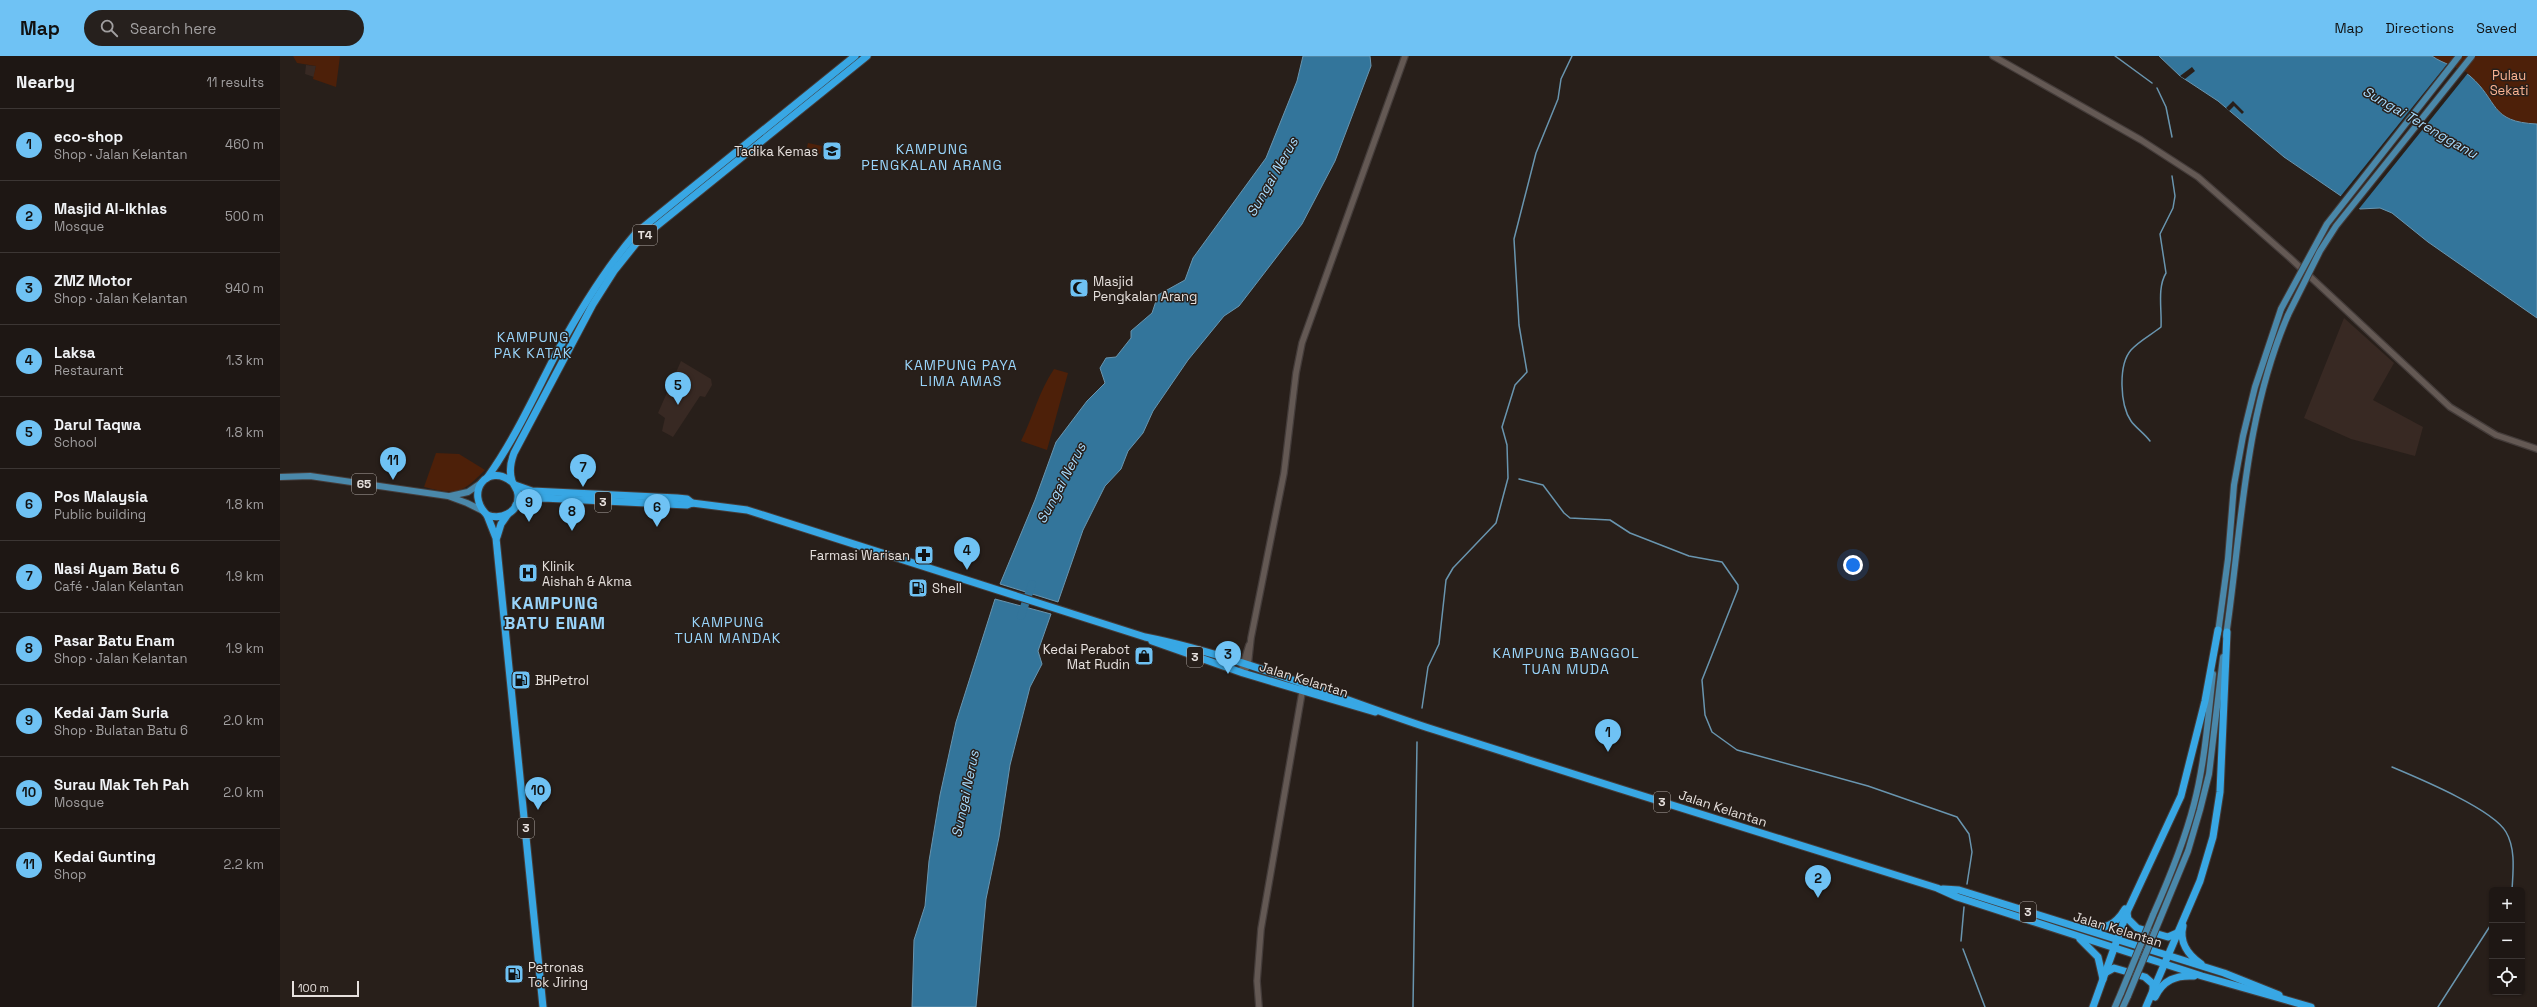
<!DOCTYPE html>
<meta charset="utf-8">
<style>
body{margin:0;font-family:"Space Grotesk",sans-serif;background:#26201d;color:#f1f3f6}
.controls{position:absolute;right:12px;bottom:12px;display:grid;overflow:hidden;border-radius:6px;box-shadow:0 1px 3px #0004}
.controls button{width:36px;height:36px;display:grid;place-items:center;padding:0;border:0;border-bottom:1px solid #3c3634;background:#1e1714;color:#f1f3f6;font:20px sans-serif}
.scale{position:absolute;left:12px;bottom:10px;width:67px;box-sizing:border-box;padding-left:4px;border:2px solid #e7e1de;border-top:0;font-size:11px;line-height:14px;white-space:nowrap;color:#e7e1de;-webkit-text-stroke:3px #281f1a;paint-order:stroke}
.you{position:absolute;left:1573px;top:509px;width:14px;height:14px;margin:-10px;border:3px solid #fff;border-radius:50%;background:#1a73e8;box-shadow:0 0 0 6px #1a73e833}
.badge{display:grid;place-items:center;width:26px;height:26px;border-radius:50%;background:#6fc2f4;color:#111;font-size:13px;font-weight:700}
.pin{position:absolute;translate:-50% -33px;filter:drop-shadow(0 1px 2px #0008)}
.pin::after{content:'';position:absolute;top:21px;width:14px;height:12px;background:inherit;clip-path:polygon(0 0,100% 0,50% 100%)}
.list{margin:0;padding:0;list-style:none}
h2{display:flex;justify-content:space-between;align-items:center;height:52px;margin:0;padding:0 16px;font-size:17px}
h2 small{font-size:13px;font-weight:400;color:#a19fa0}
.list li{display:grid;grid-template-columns:26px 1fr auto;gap:12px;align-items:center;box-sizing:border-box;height:72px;padding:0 16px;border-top:1px solid #3c3634}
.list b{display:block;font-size:15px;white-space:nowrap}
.list p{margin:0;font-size:13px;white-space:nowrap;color:#a19fa0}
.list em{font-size:13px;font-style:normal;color:#a19fa0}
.icon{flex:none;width:22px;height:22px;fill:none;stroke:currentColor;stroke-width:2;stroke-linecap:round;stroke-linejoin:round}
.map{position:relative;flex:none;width:2257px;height:951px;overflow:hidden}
header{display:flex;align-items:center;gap:24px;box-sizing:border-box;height:56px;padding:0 20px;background:#6fc2f4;color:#111}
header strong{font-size:19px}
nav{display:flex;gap:22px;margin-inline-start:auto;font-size:14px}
.search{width:280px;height:36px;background:#26201d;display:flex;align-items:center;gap:10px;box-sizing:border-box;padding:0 14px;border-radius:22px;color:#a19fa0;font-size:15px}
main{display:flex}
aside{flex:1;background:#1e1714}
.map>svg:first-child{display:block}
.built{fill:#382923}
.green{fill:#4d2009}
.water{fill:#33759b;stroke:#6995af}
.pier{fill:#281f1a}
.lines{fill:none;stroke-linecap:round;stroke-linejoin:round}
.stream{stroke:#6995af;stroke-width:1.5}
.river{stroke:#33759b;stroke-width:8}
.secondary-casing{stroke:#443c3a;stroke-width:8}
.primary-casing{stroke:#443c3a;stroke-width:8}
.highway-casing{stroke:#443c3a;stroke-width:9}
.secondary{stroke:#645954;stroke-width:5.5}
.primary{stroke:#4a88aa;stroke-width:6}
.highway{stroke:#38a7e4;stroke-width:7}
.primary-bridge-casing{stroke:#443c3a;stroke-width:8;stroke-linecap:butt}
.primary-bridge{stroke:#4a88aa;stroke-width:6}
.labels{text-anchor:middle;stroke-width:3;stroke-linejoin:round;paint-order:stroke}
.shield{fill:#281f1a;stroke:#aea7a3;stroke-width:1}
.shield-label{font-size:12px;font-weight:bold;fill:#e7e1de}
.park-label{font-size:13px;fill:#fbb392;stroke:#281f1a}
.poi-label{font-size:13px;fill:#e7e1de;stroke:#281f1a;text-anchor:start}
.street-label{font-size:13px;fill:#e7e1de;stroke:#281f1a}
.water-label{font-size:14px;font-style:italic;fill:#a7dbfd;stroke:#281f1a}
.neighbourhood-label{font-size:14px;letter-spacing:1px;fill:#99d4fa;stroke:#281f1a}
.district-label{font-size:17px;font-weight:bold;letter-spacing:1px;fill:#99d4fa;stroke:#281f1a}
</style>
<header>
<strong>Map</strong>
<div class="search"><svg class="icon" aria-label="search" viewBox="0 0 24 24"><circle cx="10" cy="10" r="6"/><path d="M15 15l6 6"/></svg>Search here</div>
<nav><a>Map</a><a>Directions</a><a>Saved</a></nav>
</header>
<main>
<aside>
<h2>Nearby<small>11 results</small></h2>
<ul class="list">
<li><span class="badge">1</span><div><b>eco-shop</b><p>Shop · Jalan Kelantan</p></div><em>460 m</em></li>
<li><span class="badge">2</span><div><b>Masjid Al-Ikhlas</b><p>Mosque</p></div><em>500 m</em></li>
<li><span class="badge">3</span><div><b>ZMZ Motor</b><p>Shop · Jalan Kelantan</p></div><em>940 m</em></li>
<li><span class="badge">4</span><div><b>Laksa</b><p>Restaurant</p></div><em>1.3 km</em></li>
<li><span class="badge">5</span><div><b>Darul Taqwa</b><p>School</p></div><em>1.8 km</em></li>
<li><span class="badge">6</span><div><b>Pos Malaysia</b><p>Public building</p></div><em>1.8 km</em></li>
<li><span class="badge">7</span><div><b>Nasi Ayam Batu 6</b><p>Café · Jalan Kelantan</p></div><em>1.9 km</em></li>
<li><span class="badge">8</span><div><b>Pasar Batu Enam</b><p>Shop · Jalan Kelantan</p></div><em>1.9 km</em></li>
<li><span class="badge">9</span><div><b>Kedai Jam Suria</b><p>Shop · Bulatan Batu 6</p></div><em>2.0 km</em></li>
<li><span class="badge">10</span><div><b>Surau Mak Teh Pah</b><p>Mosque</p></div><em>2.0 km</em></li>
<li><span class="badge">11</span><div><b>Kedai Gunting</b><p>Shop</p></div><em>2.2 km</em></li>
</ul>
</aside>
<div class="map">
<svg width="2257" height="951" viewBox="0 0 2257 951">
<rect width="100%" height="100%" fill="#281f1a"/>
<g class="built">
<path d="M 26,9 L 36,10 L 34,21 L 25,18 Z"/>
<path d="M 2064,262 L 2114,307 L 2093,344 L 2143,371 L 2135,400 L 2071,383 L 2024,362 Z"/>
<path d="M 401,305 L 431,323 L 432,329 L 425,341 L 420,340 L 393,381 L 382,375 L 385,362 L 378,357 Z"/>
</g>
<g class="green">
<path d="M 13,0 L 60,0 L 56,31 L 33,23 L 36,10 L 17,7 Z"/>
<path d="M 2152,0 L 2257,0 L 2257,68 C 2209,66 2219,45 2190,21 C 2179,11 2163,8 2152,0 Z"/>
<path d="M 528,87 L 542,90 L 540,98 L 526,95 Z"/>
<path d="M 774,313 L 788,317 L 767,394 L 741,385 C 753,361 759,335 774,313 Z"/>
<path d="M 156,397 L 179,398 L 205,414 C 181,438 178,439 144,431 Z"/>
</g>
<g class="water">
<path d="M 1023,0 L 1090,0 L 1091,10 L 1055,105 L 1022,168 L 959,250 L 944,260 L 908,304 L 873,355 L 863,377 L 848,395 L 841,413 L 825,430 L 803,474 L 778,546 L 720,528 L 755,444 L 776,386 L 807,345 L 825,327 L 820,312 L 826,302 L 836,301 L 851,282 L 851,275 L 872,257 L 878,239 L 905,224 L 913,202 L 986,102 L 1017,25 Z"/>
<path d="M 1879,0 L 2152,0 C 2163,8 2179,11 2190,20 C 2219,45 2209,66 2257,68 L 2257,262 L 2148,186 L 2112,157 L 2100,152 L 2080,153 L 2004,101 L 1938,45 L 1900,20 Z"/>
<path d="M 715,543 L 771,558 L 758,595 L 762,608 L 750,631 L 730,709 L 719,781 L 706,843 L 696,951 L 632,951 L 634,884 L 645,850 L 649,805 L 660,739 L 676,666 Z"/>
</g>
<g class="pier">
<path d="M 2168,7 L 2188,17 L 2078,154 L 2060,141 Z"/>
<path d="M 1912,11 L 1915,15 L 1905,23 L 1900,20 Z"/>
<path d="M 1953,45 L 1964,56 L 1962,58 L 1954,50 L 1949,55 L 1946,52 Z"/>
</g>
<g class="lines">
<g class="stream">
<path d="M 1835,0 L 1872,27"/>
<path d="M 1877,32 L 1886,51 L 1892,81"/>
<path d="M 1870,385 C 1864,377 1855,371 1851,365 C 1840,349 1838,309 1851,294 C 1859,285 1871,279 1881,271 C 1882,253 1877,232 1886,217 L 1880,178 L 1893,152 L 1895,140 L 1892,120"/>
<path d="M 1239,423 L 1263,429 L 1284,457 L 1290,462 L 1330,464 L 1350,477 L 1409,500 L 1442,506 L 1458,529 L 1458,533 L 1422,624 L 1425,659 L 1432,676 L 1457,694 L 1588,730 L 1677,761 L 1689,778 L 1692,796 L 1687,828"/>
<path d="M 1142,652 L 1148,611 L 1159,588 L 1166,524 L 1173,512 L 1216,467 L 1228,422 L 1227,389 L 1222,371 L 1235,329 L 1247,316 L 1239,269 L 1234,183 L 1256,97 L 1278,43 L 1281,23 L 1292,0"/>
<path d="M 2112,711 C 2138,722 2213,753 2226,776 C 2236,793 2233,816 2232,834"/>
<path d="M 1681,885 L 1684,851"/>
<path d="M 1683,893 L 1705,951"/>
<path d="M 1133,951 L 1137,686"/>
<path d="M 2158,951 L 2212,867"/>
</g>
<path class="river" d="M 741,560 L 752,528"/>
<defs>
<g id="secondary">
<path d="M 1713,0 L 1861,84 L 1918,121 L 2009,201 L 2170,351 L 2216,379 L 2257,393"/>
<path d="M 963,617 L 968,610 L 971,582 L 1004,417 L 1016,317 L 1022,287 L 1125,0"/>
<path d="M 963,617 L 962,612 L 969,589"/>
<path d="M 979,951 L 977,925 L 981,873 L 1023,631"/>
</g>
<g id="primary">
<path d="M 0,421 L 30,420 L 168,440 L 187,447 L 203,455"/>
<path d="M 170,440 L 188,436 L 201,427"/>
<path d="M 1938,577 L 1948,503 L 1954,429 L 1963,380 L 1975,331 L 2001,253"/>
<path d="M 1946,580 C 1962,471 1964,361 2008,259"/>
<path d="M 1873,859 C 1889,823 1904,787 1914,748 C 1925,706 1928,661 1933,618"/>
<path d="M 1880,863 L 1908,795 L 1920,754 L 1929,718 L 1943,601"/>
<path d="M 1835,951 L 1841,937"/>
<path d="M 1843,951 L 1848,940"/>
</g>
<g id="highway">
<path d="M 207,422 C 235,383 255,338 277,296 C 300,254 325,213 356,177 L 575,0"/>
<path d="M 232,426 C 208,406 184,436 207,459 C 221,464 239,457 238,439 C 238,433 234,430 232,425 C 229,416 231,405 234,397 L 313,248 L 334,215 L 358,185 L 587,0"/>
<path d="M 235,429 L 252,435 L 397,442 L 407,443 L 412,447"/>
<path d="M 236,449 L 246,444 L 263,442 L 407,449 L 412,447 L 467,454 L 865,581 C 962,600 1061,644 1155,674 C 1322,728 1489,779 1657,832 L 1677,841 L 1922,920 L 2031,951"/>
<path d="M 207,459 L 216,482 L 263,951"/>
<path d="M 217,481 L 221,468 L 228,458"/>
<path d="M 872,585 L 963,617 L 1095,656"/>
<path d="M 1663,833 L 1679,834 L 1944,917 L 1999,939"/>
<path d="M 1847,857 L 1848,863 L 1857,872 L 1888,881 L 1897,877"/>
<path d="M 1903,870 C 1899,886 1908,899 1921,908"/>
<path d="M 1804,871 C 1824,874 1835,870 1845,853"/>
<path d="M 1800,883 L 1818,901 L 1823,923"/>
<path d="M 1825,917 L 1834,912 L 1865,921 L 1873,928 L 1873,935"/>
<path d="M 1875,941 C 1883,924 1896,919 1914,920"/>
<path d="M 1813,951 L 1847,856 L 1901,740 L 1925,645 L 1938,574"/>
<path d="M 1866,951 L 1920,825 L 1933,781 L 1940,736 L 1947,576"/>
</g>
</defs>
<use href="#secondary" class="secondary-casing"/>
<use href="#primary" class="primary-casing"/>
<use href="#highway" class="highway-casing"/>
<use href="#secondary" class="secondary"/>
<use href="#primary" class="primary"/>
<use href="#highway" class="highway"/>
<defs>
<g id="primary-bridge">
<path d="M 2001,253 L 2047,168 L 2179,0"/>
<path d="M 2008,259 L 2040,195 L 2056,170 L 2192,0"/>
<path d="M 1841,937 L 1873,859"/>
<path d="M 1848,940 L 1880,863"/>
</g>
</defs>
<use href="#primary-bridge" class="primary-bridge-casing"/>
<use href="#primary-bridge" class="primary-bridge"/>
</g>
<defs>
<symbol id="school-square" viewBox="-11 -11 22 22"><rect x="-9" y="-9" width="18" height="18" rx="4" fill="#6fc2f4" stroke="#281f1a"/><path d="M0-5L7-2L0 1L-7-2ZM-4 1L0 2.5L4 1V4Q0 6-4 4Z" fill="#111"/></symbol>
<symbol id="mosque-square" viewBox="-11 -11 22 22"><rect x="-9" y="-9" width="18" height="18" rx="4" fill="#6fc2f4" stroke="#281f1a"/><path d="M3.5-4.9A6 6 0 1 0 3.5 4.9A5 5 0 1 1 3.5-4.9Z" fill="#111"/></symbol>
<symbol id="pharmacy-square" viewBox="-11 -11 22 22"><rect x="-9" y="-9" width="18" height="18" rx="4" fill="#6fc2f4" stroke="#281f1a"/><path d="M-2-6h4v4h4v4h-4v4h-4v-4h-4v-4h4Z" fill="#111"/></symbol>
<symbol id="hospital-square" viewBox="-11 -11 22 22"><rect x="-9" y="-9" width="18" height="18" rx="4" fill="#6fc2f4" stroke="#281f1a"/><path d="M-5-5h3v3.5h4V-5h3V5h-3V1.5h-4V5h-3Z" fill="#111"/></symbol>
<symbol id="fuel-square" viewBox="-11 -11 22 22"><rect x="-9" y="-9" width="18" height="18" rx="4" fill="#6fc2f4" stroke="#281f1a"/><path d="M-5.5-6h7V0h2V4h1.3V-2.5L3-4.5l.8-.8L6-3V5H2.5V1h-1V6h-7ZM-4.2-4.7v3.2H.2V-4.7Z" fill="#111"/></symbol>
<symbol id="shop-square" viewBox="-11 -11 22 22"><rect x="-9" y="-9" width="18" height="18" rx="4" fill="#6fc2f4" stroke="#281f1a"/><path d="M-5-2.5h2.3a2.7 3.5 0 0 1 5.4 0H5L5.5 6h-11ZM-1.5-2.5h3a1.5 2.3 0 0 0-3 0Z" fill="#111"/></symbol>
</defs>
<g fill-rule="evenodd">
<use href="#school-square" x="541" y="84" width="22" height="22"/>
<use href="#mosque-square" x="788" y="221" width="22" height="22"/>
<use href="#pharmacy-square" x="633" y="488" width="22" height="22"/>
<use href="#hospital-square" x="237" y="506" width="22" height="22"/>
<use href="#fuel-square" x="627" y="521" width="22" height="22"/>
<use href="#shop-square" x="853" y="589" width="22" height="22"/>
<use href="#fuel-square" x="230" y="613" width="22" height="22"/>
<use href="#fuel-square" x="223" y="907" width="22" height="22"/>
</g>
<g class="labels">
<g class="shield">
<rect x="353" y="169" width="24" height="20" rx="3"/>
<rect x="72" y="418" width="24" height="20" rx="3"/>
<rect x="315" y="436" width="16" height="20" rx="3"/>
<rect x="907" y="591" width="16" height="20" rx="3"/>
<rect x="1374" y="736" width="16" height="20" rx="3"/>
<rect x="238" y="762" width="16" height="20" rx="3"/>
<rect x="1740" y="846" width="16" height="20" rx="3"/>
</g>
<g class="shield-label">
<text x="365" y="183">T4</text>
<text x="84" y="432">65</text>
<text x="323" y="450">3</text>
<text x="915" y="605">3</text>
<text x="1382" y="750">3</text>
<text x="246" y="776">3</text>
<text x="1748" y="860">3</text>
</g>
<g class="park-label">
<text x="2229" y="24">Pulau<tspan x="2229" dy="15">Sekati</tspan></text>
</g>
<g class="poi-label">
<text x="538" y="100" text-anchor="end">Tadika Kemas</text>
<text x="813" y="230">Masjid<tspan x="813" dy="15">Pengkalan Arang</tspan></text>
<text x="630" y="504" text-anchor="end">Farmasi Warisan</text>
<text x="262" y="515">Klinik<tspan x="262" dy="15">Aishah &amp; Akma</tspan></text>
<text x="652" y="537">Shell</text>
<text x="850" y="598" text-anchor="end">Kedai Perabot<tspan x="850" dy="15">Mat Rudin</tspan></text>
<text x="255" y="629">BHPetrol</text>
<text x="248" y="916">Petronas<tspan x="248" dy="15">Tok Jiring</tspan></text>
</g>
<g class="street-label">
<text transform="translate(1024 623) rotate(17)" y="5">Jalan Kelantan</text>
<text transform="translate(1443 752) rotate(18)" y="5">Jalan Kelantan</text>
<text transform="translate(1838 873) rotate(17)" y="5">Jalan Kelantan</text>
</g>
<g class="water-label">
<text transform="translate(2140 66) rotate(30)" y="5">Sungai Terengganu</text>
<text transform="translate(992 121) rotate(-60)" y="5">Sungai Nerus</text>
<text transform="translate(781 427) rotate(-62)" y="5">Sungai Nerus</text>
<text transform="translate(685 738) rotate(-78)" y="5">Sungai Nerus</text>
</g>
<g class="neighbourhood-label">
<text x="652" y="98">KAMPUNG<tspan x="652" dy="16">PENGKALAN ARANG</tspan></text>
<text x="253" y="286">KAMPUNG<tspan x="253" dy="16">PAK KATAK</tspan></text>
<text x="681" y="314">KAMPUNG PAYA<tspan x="681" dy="16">LIMA AMAS</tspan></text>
<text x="448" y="571">KAMPUNG<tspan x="448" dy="16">TUAN MANDAK</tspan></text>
<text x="1286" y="602">KAMPUNG BANGGOL<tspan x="1286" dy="16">TUAN MUDA</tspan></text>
</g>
<g class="district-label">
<text x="275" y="553">KAMPUNG<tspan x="275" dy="20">BATU ENAM</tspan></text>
</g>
</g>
</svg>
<div class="controls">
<button>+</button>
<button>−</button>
<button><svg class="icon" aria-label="locate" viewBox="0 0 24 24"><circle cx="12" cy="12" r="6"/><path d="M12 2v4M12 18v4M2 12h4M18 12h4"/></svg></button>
</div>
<div class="scale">100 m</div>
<div class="you"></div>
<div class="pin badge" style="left:1328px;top:696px">1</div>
<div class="pin badge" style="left:1538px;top:842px">2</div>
<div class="pin badge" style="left:948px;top:618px">3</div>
<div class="pin badge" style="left:687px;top:514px">4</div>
<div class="pin badge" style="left:398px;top:349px">5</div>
<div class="pin badge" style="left:377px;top:471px">6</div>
<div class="pin badge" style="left:303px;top:431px">7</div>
<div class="pin badge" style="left:292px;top:475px">8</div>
<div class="pin badge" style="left:249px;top:466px">9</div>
<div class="pin badge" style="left:258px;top:754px">10</div>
<div class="pin badge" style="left:113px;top:424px">11</div>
</div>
</main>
